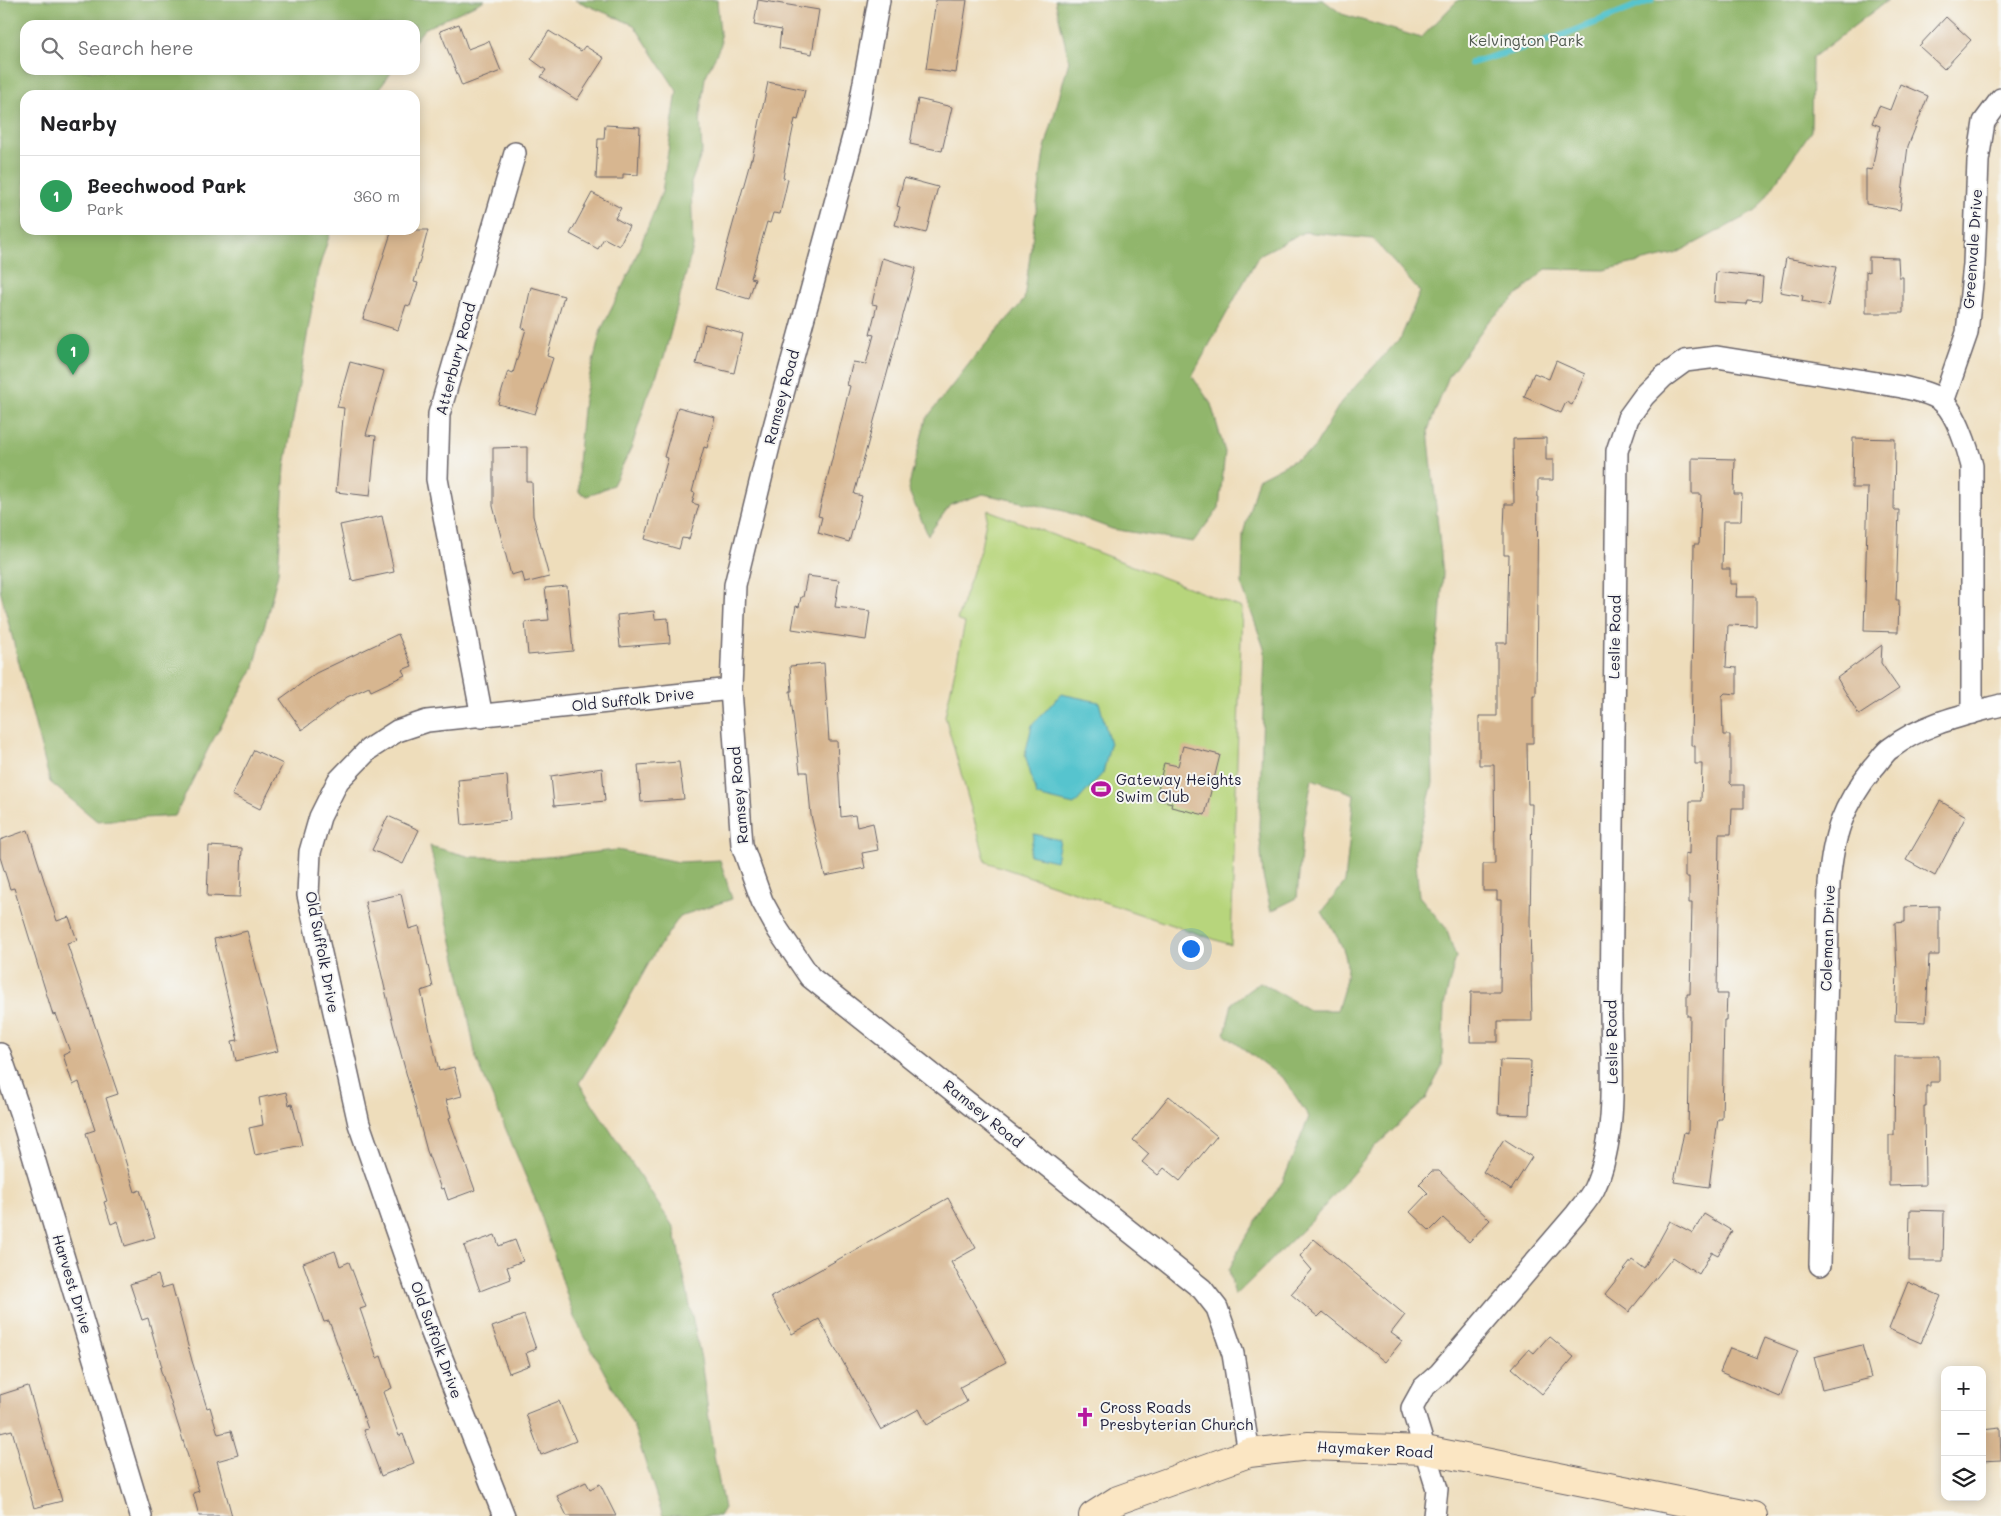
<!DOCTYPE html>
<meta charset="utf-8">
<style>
body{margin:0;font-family:Mali,sans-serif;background:#f2f2f2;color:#202124}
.controls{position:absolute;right:15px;bottom:15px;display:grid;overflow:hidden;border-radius:10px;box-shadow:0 2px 12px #0003}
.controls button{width:45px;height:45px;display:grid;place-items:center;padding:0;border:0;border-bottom:1px solid #e0e0e0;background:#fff;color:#202124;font:25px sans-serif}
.you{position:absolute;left:1190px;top:948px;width:18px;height:18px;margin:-12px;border:4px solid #fff;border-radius:50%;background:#1a73e8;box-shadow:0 0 0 8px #1a73e833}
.badge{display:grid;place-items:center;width:32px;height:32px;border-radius:50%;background:#b5179e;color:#fff;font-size:16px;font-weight:700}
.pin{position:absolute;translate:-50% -41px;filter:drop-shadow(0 1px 2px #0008)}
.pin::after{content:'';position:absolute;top:26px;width:18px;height:15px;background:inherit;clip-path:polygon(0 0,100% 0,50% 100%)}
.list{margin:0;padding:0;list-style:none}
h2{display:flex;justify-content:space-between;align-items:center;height:65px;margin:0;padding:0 20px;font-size:21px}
h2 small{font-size:16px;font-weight:400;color:#757577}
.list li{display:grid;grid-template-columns:32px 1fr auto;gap:15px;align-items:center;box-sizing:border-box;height:80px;padding:0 20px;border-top:1px solid #e0e0e0}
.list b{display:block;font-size:19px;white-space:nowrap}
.list p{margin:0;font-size:16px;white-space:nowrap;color:#757577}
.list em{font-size:16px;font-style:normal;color:#757577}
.icon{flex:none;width:28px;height:28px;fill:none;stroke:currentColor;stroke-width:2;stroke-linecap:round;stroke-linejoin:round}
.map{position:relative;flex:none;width:2001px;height:1516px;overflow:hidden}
.search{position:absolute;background:#fff;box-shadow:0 2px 12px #0003;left:20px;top:20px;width:400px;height:55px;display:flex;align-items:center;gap:12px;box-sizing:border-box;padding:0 18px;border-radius:15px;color:#757577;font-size:19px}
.panel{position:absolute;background:#fff;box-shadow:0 2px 12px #0003;left:20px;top:90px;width:400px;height:145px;border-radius:15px}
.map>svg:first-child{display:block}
.green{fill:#b7d57c;stroke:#6c7c5c}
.forest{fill:#91b66c;stroke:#5a6c54}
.water{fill:#57c4ce;stroke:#3c7384}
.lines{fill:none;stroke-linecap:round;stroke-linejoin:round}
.stream{stroke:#57c4ce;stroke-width:7}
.building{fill:#d7b690}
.minor-casing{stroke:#696368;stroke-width:24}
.secondary-casing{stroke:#696368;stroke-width:30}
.minor{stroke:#fff;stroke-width:21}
.secondary{stroke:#fbe6c3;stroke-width:28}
.labels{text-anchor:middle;stroke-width:4;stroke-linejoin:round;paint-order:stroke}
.park-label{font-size:15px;fill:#4f584e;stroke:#f6f6f2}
.street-label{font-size:15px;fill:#22223b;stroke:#f6f6f2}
.poi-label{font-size:15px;fill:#22223b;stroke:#f6f6f2;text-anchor:start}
</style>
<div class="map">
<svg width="2001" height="1516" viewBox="0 0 2001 1516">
<rect width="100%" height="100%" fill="#f6f6f2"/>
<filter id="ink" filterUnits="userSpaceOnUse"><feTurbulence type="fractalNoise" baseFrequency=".02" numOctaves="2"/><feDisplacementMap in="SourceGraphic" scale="10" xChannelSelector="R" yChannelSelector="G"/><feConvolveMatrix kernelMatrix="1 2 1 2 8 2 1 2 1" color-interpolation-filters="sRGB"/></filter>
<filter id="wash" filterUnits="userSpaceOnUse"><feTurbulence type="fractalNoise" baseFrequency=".0096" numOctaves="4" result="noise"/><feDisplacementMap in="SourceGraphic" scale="20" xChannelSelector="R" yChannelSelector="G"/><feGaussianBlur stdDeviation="1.12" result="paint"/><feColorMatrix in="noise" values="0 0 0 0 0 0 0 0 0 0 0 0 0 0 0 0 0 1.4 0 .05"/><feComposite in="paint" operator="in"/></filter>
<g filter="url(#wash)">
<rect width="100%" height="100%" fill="#edb"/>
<path class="green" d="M 988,510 L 1242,608 L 1231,945 L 986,862 L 945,716 L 965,623 L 957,620 L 981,547 Z"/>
<g class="forest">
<path d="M 0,0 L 485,0 L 424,29 L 415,41 L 415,25 L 25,25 L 25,70 L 393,70 L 375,95 L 25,95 L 25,230 L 331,230 L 318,271 L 285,467 L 278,573 L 254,668 L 209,747 L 175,816 L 97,821 L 50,782 L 0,590 Z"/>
<path d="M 575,0 L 717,0 L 721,44 L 705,78 L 700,115 L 702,152 L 691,183 L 693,247 L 664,357 L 647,398 L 632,446 L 613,485 L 587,496 L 579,492 L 578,463 L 584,399 L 601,330 L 630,271 L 662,192 L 677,91 L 634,25 Z"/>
<path d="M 1055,0 L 1323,0 L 1342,14 L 1421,38 L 1458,0 L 1888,0 L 1812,58 L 1811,131 L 1756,211 L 1675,254 L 1604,270 L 1546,269 L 1487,323 L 1449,376 L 1428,430 L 1443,574 L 1439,634 L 1427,686 L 1432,735 L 1433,783 L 1415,851 L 1419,896 L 1446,928 L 1456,957 L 1444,1005 L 1442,1066 L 1426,1099 L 1378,1144 L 1316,1216 L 1235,1296 L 1229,1270 L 1242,1243 L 1283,1181 L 1309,1117 L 1284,1079 L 1225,1035 L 1232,1003 L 1260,982 L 1309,1010 L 1337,1010 C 1354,960 1349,956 1322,912 L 1345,882 L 1354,794 L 1312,779 L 1303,829 L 1297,898 L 1271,911 L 1263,876 L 1259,827 L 1265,651 L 1242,586 L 1243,534 L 1258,479 L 1312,451 L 1341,402 L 1401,337 L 1420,292 L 1373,239 L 1304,232 L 1259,255 L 1192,376 L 1211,404 L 1225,452 L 1219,508 L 1193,542 L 1112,529 L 1064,511 L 983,494 L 950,505 L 928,535 L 908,489 L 926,419 L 972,360 L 1024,300 L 1044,152 L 1069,61 Z"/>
<path d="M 430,846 L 471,857 L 536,858 L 617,850 L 679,862 L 720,860 L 732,899 L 680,916 L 654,954 L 610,1033 L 579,1083 L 674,1228 L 701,1359 L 714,1456 L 724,1508 L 719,1516 L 663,1516 L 633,1425 L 574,1317 L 538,1206 L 476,1058 L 463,989 Z"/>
</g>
<g class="water">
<path d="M 1061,694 L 1099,702 L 1110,744 L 1103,773 L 1074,805 L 1037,796 L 1025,755 L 1032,725 Z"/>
<path d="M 1034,834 L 1060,840 L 1056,861 L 1029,855 Z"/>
</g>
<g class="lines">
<path class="stream" d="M 1471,63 L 1559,37 L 1651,0"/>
</g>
<g id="blocks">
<g class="building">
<path d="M 758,0 L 819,10 L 812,54 L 779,48 L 781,30 L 754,25 Z"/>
<path d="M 936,0 L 967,0 L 956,73 L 926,69 Z"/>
<path d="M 1946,17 L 1971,40 L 1944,69 L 1919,46 Z"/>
<path d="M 459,24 L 468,49 L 489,41 L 501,71 L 462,86 L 440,31 Z"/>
<path d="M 549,31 L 581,51 L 585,46 L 604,58 L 577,100 L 541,77 L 546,70 L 531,59 Z"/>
<path d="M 768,82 L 805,90 L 798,120 L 795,119 L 785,167 L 783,178 L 788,179 L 780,214 L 773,213 L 770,223 L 767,222 L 751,278 L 755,279 L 749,299 L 715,289 L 751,159 L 752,159 Z"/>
<path d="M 1900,84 L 1928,96 L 1908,146 L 1900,210 L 1866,204 L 1866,169 L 1872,170 L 1880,126 L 1872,123 L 1879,106 L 1890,110 Z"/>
<path d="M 918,99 L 952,107 L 942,151 L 910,144 Z"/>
<path d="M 605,125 L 640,127 L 638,175 L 623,174 L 623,179 L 596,179 L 598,139 L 604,139 Z"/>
<path d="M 904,178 L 938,187 L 926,233 L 895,225 L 900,207 L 897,206 Z"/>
<path d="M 592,193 L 621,208 L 615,218 L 629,226 L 619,246 L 604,238 L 598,249 L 570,234 Z"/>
<path d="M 392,230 L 428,230 L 414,282 L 418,283 L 410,306 L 406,305 L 398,330 L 363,319 Z"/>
<path d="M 1869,257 L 1898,258 L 1899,277 L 1903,277 L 1903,313 L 1866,313 L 1866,271 L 1869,272 Z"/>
<path d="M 882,258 L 916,268 L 854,494 L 862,496 L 849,542 L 818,533 L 822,517 L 818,516 L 850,386 L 847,385 L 853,362 L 866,364 L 874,335 L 870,334 L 877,305 L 872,304 Z"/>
<path d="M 1786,258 L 1836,267 L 1828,306 L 1802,301 L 1803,296 L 1780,292 Z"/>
<path d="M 1716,272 L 1763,277 L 1761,301 L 1747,300 L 1746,304 L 1714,302 Z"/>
<path d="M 531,287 L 564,296 L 547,356 L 553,358 L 535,414 L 498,404 L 508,371 L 513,373 L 526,329 L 522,328 Z"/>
<path d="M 705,324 L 743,334 L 734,373 L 696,364 Z"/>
<path d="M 1556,361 L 1585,374 L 1572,405 L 1566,402 L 1561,413 L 1524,397 L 1534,373 L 1549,379 Z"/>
<path d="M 350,362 L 384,371 L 366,435 L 376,436 L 370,496 L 336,492 L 344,408 L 337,407 Z"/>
<path d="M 678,407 L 715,417 L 707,448 L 704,447 L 692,492 L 695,493 L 692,503 L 699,505 L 689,539 L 682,538 L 679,549 L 645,539 L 668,458 L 664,457 Z"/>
<path d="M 1546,438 L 1546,460 L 1553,460 L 1553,480 L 1538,480 L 1536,696 L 1533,696 L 1533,743 L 1527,743 L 1528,804 L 1532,804 L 1530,921 L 1532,1021 L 1498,1021 L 1498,1042 L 1470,1042 L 1471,992 L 1500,992 L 1501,900 L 1497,900 L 1497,891 L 1483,891 L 1483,864 L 1495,864 L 1494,765 L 1479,765 L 1479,716 L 1497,716 L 1497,643 L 1507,643 L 1509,555 L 1504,555 L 1504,529 L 1505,504 L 1514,504 L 1513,439 Z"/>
<path d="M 1853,438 L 1895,439 L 1894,510 L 1899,510 L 1896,600 L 1899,600 L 1898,632 L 1864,631 L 1868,488 L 1852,488 Z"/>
<path d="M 527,447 L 527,482 L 532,482 L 533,516 L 549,577 L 525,583 L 522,572 L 511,575 L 493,506 L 493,448 Z"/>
<path d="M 1692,458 L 1735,459 L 1734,494 L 1742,494 L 1741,521 L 1723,521 L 1722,569 L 1730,569 L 1730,584 L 1737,584 L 1736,597 L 1756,597 L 1756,626 L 1728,625 L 1726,667 L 1737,668 L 1737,694 L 1725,693 L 1722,696 L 1723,735 L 1730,735 L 1730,783 L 1732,785 L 1744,785 L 1744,808 L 1732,808 L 1731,834 L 1719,834 L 1717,994 L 1727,994 L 1726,1020 L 1724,1020 L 1722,1119 L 1718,1119 L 1709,1187 L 1674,1182 L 1684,1132 L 1688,1133 L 1690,1016 L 1687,1016 L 1687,994 L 1690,994 L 1692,903 L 1689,903 L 1689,877 L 1685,877 L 1685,853 L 1689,854 L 1690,801 L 1701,801 L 1702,764 L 1695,764 L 1695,746 L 1691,746 L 1694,544 L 1699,544 L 1701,494 L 1692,494 Z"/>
<path d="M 382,516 L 394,572 L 352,581 L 340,525 Z"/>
<path d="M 807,576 L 839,580 L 835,607 L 870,611 L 866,640 L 792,629 L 796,606 L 799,607 L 801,597 L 803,597 Z"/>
<path d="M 567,586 L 573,651 L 528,655 L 525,622 L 549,620 L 545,588 Z"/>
<path d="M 654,611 L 655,619 L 668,618 L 670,643 L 620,647 L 617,615 Z"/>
<path d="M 398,634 L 412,666 L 402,670 L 405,675 L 371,691 L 369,687 L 347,697 L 302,730 L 280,699 L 316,673 Z"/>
<path d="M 1882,645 L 1881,663 L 1899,689 L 1859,715 L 1837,678 Z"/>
<path d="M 824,663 L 829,741 L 837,741 L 841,817 L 855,815 L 857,827 L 873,823 L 878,850 L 862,853 L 865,868 L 825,876 L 811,815 L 807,772 L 800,772 L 790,691 L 792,691 L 790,666 Z"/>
<path d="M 1183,746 L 1220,755 L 1205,815 L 1171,807 L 1172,803 L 1156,799 L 1164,763 L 1178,766 Z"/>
<path d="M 254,750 L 283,764 L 260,809 L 232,795 Z"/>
<path d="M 679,762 L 684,799 L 641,802 L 638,765 Z"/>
<path d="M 602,768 L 605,801 L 554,806 L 551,776 Z"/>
<path d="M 507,775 L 510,820 L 462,825 L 458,780 Z"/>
<path d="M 1940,801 L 1966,816 L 1935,876 L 1906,860 Z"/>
<path d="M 388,816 L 419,830 L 403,864 L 372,850 Z"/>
<path d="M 28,830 L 57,921 L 69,917 L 77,940 L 67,943 L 118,1094 L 106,1098 L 135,1192 L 140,1190 L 155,1237 L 125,1246 L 118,1221 L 111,1224 L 104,1202 L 107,1201 L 86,1133 L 95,1130 L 79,1082 L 73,1085 L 63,1055 L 70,1052 L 56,1014 L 53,1015 L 14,888 L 10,889 L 0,857 L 0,840 Z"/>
<path d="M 209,846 L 242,848 L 240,897 L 207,896 Z"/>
<path d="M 401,894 L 409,929 L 419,926 L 433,987 L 421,991 L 439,1071 L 454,1067 L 462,1096 L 446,1100 L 451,1117 L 449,1118 L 475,1190 L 448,1200 L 444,1188 L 441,1189 L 427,1151 L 393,1024 L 365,902 Z"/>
<path d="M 1939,906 L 1939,955 L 1929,955 L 1926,1022 L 1895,1021 L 1897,972 L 1895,923 L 1905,922 L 1905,907 Z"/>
<path d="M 247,931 L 278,1051 L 236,1061 L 232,1041 L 238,1040 L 214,939 Z"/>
<path d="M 1895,1056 L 1939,1056 L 1939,1082 L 1930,1082 L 1930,1086 L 1926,1086 L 1926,1106 L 1924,1106 L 1925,1185 L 1889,1186 L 1889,1135 L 1894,1135 Z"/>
<path d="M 1500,1060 L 1531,1061 L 1529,1115 L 1498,1114 Z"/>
<path d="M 286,1092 L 289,1105 L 292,1104 L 302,1145 L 255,1155 L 249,1128 L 263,1125 L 259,1098 Z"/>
<path d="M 1169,1096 L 1217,1136 L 1180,1181 L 1164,1168 L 1158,1175 L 1142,1162 L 1149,1154 L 1133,1140 Z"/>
<path d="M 1504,1139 L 1532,1157 L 1511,1190 L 1483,1172 Z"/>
<path d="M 1432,1171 L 1439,1171 L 1490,1220 L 1469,1242 L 1443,1218 L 1430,1231 L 1410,1212 L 1428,1193 L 1419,1184 Z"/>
<path d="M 948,1198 L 976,1248 L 951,1262 L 1006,1362 L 960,1387 L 967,1402 L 927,1425 L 919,1409 L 881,1430 L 819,1319 L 792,1334 L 771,1297 Z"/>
<path d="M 1910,1210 L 1944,1211 L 1943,1261 L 1909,1261 Z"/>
<path d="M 1704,1214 L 1732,1231 L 1718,1255 L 1712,1252 L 1699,1274 L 1673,1257 L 1629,1312 L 1605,1294 L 1632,1260 L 1644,1269 L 1670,1221 L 1693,1233 Z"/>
<path d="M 495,1235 L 499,1246 L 515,1240 L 523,1261 L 507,1267 L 511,1279 L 480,1291 L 464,1246 Z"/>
<path d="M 1314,1239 L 1405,1315 L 1391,1333 L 1402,1341 L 1385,1362 L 1323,1312 L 1318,1317 L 1291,1294 L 1312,1270 L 1300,1256 Z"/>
<path d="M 335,1251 L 340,1266 L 349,1262 L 366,1307 L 360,1309 L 377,1358 L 381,1356 L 392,1388 L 383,1392 L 399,1436 L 403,1434 L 414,1463 L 381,1476 L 364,1430 L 368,1429 L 350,1379 L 329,1321 L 324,1322 L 303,1263 Z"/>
<path d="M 158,1275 L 162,1288 L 172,1285 L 192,1361 L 207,1408 L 210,1407 L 218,1434 L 231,1431 L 238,1455 L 217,1461 L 232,1516 L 199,1516 L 193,1493 L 199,1491 L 160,1368 L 162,1367 L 148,1318 L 142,1320 L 130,1284 Z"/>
<path d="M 1908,1282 L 1941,1296 L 1921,1343 L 1889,1329 Z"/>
<path d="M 524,1315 L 536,1349 L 526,1353 L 530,1365 L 509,1373 L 492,1327 Z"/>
<path d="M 1549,1336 L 1574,1357 L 1542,1394 L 1512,1368 L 1529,1349 L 1534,1353 Z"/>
<path d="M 1765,1338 L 1798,1351 L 1780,1397 L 1720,1372 L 1730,1348 L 1757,1358 Z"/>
<path d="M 1862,1345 L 1871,1378 L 1822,1390 L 1814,1357 Z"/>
<path d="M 28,1386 L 62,1501 L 34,1508 L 12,1430 L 0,1433 L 0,1395 Z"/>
<path d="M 559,1401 L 576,1441 L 541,1455 L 526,1414 Z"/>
<path d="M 2000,1428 L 2001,1460 L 1982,1461 L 1982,1430 Z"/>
<path d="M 586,1482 L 590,1489 L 600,1484 L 616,1516 L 567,1516 L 557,1496 Z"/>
</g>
</g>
</g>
<g filter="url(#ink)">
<use href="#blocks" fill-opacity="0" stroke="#696368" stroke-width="1"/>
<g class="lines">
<defs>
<g id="minor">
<path d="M 879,0 L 856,126 L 772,434 L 735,585 L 731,689 L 742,845 L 762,901 L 778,930 L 810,977 L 1202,1289 L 1217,1308 L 1233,1354 L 1249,1453"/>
<path d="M 1943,402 L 1967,333 L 1974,264 L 1978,161 L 1984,122 L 2001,99"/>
<path d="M 482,717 L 437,479 L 439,414 L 515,153"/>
<path d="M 0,1054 L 21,1115 L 141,1516"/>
<path d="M 1820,1265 L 1829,884 C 1833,835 1842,807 1873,768 C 1879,762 1884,752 1891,748 C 1922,724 1964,715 2001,705"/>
<path d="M 504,1516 L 430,1328 L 359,1124 L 308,895 L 310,852 L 320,817 L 338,781 L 369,749 L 397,731 L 427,721 L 731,689"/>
<path d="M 1434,1516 L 1437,1489 L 1412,1408 L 1423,1388 L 1439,1374 L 1576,1214 C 1582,1206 1590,1197 1594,1189 C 1618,1138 1612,1068 1611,1014 L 1617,451 L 1628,418 L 1644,396 L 1663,377 L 1685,361 L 1717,357 L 1902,387 C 1914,390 1933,393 1943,402 C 1956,413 1968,449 1972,466 L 1972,713"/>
</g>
<path id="secondary" d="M 1093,1516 L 1118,1500 L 1249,1453 L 1309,1446 L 1425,1450 L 1753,1516"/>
</defs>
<use href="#minor" class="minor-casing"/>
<use href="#secondary" class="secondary-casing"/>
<use href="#minor" class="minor"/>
<use href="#secondary" class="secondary"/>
</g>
</g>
<defs>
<symbol id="stadium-bare" viewBox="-9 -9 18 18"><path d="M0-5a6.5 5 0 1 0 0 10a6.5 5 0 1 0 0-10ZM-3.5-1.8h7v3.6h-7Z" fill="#b5179e" stroke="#f6f6f2" stroke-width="2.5" paint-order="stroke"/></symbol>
<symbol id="church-bare" viewBox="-9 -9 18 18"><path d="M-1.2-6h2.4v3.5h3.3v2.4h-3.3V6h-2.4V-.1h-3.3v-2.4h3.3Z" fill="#b5179e" stroke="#f6f6f2" stroke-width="2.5" paint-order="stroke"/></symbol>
</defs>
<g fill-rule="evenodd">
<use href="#stadium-bare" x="1087" y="775" width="28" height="28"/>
<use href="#church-bare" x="1071" y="1403" width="28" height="28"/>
</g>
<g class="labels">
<g class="park-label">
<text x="1526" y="46">Kelvington Park</text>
</g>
<g class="street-label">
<text transform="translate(1973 249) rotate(-86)" y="5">Greenvale Drive</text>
<text transform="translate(456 359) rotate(-75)" y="5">Atterbury Road</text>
<text transform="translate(782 397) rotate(-75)" y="5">Ramsey Road</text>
<text transform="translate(1615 637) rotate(-89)" y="5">Leslie Road</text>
<text transform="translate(633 700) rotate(-6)" y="5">Old Suffolk Drive</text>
<text transform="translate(739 795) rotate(-95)" y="5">Ramsey Road</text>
<text transform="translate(1828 938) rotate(-88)" y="5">Coleman Drive</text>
<text transform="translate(322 952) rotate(79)" y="5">Old Suffolk Drive</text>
<text transform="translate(1612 1042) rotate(-91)" y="5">Leslie Road</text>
<text transform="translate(983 1114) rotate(39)" y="5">Ramsey Road</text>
<text transform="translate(72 1284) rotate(73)" y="5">Harvest Drive</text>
<text transform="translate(436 1340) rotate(70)" y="5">Old Suffolk Drive</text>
<text transform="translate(1375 1450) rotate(3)" y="5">Haymaker Road</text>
</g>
<g class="poi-label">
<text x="1116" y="785">Gateway Heights<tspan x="1116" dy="17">Swim Club</tspan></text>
<text x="1100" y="1413">Cross Roads<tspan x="1100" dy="17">Presbyterian Church</tspan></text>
</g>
</g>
</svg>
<div class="controls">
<button>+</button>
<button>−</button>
<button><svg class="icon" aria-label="layers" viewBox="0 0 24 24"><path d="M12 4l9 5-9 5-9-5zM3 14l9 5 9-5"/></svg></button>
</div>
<div class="you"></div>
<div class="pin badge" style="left:73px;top:375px;background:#2e9e5b">1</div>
<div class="search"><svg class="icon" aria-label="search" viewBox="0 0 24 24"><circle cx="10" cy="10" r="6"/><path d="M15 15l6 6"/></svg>Search here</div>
<section class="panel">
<h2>Nearby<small></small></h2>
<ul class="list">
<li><span class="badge" style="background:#2e9e5b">1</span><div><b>Beechwood Park</b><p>Park</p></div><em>360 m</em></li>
</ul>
</section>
</div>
